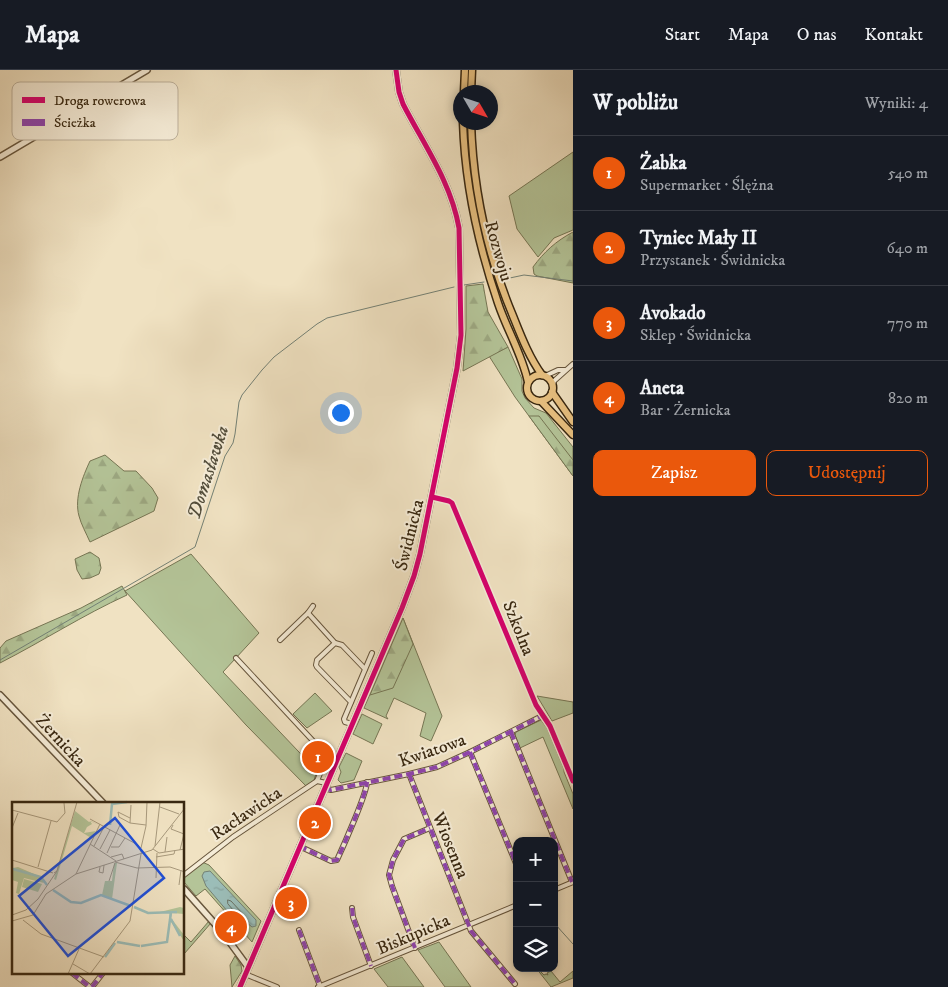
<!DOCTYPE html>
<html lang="pl">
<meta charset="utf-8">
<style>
body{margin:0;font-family:"IM FELL DW Pica",serif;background:#20242c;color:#f1f3f6}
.controls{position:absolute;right:15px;bottom:15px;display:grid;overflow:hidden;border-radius:10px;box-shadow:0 2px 8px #0003}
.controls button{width:45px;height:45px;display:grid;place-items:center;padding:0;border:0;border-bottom:1px solid #363941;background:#171b24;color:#f1f3f6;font:25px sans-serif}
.compass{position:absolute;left:453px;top:15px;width:45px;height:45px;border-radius:50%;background:#171b24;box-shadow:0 2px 8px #0003;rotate:129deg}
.you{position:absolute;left:340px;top:342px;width:18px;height:18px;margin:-12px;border:4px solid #fff;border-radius:50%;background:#1a73e8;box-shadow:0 0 0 8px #1a73e833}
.badge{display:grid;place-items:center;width:32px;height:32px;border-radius:50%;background:#ea580c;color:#fff;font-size:16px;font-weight:700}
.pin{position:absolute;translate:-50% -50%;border:2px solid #fff;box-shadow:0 1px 5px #0006}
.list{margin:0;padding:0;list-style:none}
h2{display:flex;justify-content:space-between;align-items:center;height:65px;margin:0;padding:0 20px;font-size:21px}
h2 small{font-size:16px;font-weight:400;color:#9ea1a6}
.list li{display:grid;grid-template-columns:32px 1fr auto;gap:15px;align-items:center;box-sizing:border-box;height:75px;padding:0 20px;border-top:1px solid #363941}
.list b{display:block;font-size:19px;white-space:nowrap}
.list p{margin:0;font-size:16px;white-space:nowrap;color:#9ea1a6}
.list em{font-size:16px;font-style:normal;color:#9ea1a6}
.actions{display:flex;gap:10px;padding:15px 20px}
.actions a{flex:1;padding:11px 0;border:1px solid #ea580c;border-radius:10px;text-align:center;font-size:18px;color:#ea580c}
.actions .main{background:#ea580c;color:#fff}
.icon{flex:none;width:28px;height:28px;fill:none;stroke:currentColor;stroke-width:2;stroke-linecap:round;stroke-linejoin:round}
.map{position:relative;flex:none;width:573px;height:917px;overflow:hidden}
header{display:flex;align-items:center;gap:30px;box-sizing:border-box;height:70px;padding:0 25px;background:#171b24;border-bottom:1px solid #363941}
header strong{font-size:24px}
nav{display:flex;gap:28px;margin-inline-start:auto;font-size:18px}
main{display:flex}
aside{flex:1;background:#171b24}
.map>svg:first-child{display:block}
.grass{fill:#b4c498;stroke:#767654}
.forest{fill:url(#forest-firs);stroke:#767654}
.water{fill:url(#water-ripples);stroke:#748175}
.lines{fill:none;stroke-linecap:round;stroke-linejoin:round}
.shore{stroke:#6a7264;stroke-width:1}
.stream{stroke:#748175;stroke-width:1}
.minor-casing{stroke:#67563d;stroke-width:6}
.tertiary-casing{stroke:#67563d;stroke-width:8}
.primary-casing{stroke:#392811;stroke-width:9}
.minor{stroke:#f5ecd7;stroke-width:4}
.tertiary{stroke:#f5ecd7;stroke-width:5}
.primary{stroke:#e8c181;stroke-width:6}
.quiet{stroke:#8e44ad;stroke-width:4;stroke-dasharray:8 4;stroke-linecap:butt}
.cycleway-casing{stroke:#f5ecd7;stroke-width:8}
.cycleway{stroke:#d6006c;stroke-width:5}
.labels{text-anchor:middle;stroke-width:4;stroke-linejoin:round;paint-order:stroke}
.street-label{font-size:18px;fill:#392811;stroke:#f5ecd7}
.water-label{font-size:19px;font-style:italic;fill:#524d3b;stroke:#f5ecd7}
.inset-river{fill:none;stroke:#9bbdb8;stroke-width:2.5}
.inset-road{fill:none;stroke:#a7987b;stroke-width:1}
.view{fill:#1d4ed8;fill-opacity:0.15;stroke:#1d4ed8;stroke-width:2.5}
.inset-edge{fill:none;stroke:#392811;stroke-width:2.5}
.key{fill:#f5ecd7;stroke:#bdb19c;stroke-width:1}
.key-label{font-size:14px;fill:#392811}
</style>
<header>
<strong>Mapa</strong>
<nav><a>Start</a><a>Mapa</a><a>O nas</a><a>Kontakt</a></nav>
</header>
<main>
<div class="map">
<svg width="573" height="917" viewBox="0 0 573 917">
<defs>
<pattern id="forest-firs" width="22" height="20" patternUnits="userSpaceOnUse" patternTransform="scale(1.25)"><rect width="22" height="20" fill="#b4c498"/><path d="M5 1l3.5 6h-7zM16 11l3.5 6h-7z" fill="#9ca882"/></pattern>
<pattern id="water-ripples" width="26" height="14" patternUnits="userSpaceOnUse" patternTransform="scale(1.25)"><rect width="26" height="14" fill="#9bbdb8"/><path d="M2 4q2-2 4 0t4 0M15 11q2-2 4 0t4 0" fill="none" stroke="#86a29d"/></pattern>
</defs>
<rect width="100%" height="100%" fill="#f0e2c2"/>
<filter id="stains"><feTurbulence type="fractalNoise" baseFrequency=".004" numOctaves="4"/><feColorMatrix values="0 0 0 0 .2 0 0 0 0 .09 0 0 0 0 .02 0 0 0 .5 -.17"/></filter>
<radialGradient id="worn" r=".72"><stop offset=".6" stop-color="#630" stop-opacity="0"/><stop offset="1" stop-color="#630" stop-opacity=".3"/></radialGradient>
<g class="grass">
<path d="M 573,82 L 573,160 L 554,168 L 538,187 L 517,159 L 509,126 Z"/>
<path d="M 508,277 L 522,309 L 522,321 L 525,328 L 534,338 L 546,343 L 573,377 L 573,406 L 515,327 L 489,286 Z"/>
<path d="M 191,484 L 259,563 L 223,602 L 317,701 L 313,713 L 307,717 L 246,655 L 125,521 Z"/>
<path d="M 403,548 L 442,646 L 431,671 L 420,666 L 426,643 L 394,628 L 386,646 L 388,649 L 364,638 Z"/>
<path d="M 315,623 L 332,641 L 307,658 L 293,644 Z"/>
<path d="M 537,626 L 573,632 L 573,643 L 552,651 Z"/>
<path d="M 362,644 L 382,654 L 373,674 L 353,664 Z"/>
<path d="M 541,650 L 547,658 L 564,699 L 564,702 L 573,724 L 573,739 L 543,667 L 520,678 L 515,665 L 516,662 Z"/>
<path d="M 346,683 L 362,691 L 354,710 L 341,713 L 338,710 L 341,702 L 339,697 Z"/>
<path d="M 202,792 L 209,795 L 261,851 L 252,872 L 205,819 L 196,826 L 184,812 L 184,807 Z"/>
<path d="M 209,851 L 211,853 L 184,884 L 184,865 L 191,872 Z"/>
<path d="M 439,872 L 471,917 L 445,917 L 418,880 Z"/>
<path d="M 402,887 L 424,917 L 388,917 L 374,899 Z"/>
<path d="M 536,898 L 540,898 L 538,899 L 544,905 L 546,904 L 548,905 L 547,903 L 551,901 L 560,912 L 573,901 L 573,908 L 551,917 Z"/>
</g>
<g class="forest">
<path d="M 573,162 L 573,213 L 537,206 L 534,204 L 533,197 C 544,182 556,171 573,162 Z"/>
<path d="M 483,214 L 488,242 L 508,277 L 463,301 L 466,259 L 466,216 Z"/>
<path d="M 529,346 L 539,346 L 573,390 L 573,406 Z"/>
<path d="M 105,385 L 124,401 L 136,401 L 152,418 L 158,428 L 154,441 L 90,472 C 86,463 81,454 79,446 C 74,428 83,406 90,391 Z"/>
<path d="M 90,482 L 99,488 L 101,498 L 99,504 L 90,508 L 82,509 L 77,500 L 75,489 Z"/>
<path d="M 122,516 L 127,525 C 83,545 43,571 0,593 L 0,578 L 6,571 L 81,538 Z"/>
<path d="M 403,548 L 413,574 L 393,618 L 370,625 Z"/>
<path d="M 235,886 L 241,895 L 242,901 L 232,917 L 230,895 Z"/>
</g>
<path class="water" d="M 210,801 L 256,850 L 256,856 L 252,857 L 246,852 L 239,855 L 206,816 L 202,806 L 204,802 Z"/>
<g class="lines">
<path class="shore" d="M 228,830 L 231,831 L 243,844 L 243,847 L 239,847 L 228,834 Z"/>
<g class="stream">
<path d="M 505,209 L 524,205 L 573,211"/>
<path d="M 464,215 L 484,212"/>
<path d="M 0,590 L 195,477 L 225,386 L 233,373 L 235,364 L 239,332 L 242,325 L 262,300 L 274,287 L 317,254 L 327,248 L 454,217"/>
<path d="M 555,854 L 573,874"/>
</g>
<defs>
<g id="minor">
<path d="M 545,306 L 558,300 L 565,300"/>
<path d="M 552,317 L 554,311 L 573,294"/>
<path d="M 432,427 L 449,431 L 452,433 L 536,635 L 550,656 L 573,711"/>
<path d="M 308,543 L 335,573"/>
<path d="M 280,570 L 308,543 L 313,536"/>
<path d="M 236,588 L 327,686 L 317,711"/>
<path d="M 351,632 L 317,597 L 316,595 L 317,590 L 335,573 L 342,575 L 365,599"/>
<path d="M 352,654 L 345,652 L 344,649 L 372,583"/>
<path d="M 511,662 L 572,812"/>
<path d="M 470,682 L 517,796"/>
<path d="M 409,704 L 471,861 L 515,914"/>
<path d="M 324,718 L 331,720 L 409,704 L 437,697 L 470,682 L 542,646"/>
<path d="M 299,776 L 331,791 L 337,790 C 343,777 367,723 367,712"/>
<path d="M 184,805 L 233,767 L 317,711 L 326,713"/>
<path d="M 554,820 L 573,812"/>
<path d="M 352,838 L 353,847 L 371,896"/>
<path d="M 299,860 L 320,916"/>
<path d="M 415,878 L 392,816 L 389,805 L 393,790 L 404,769 L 430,758"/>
<path d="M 72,903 L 90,917"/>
<path d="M 245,904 L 277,917"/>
<path d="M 92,917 L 103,903"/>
<path d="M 318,917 L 517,835"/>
</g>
<g id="tertiary">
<path d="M 0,87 L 147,0"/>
<path d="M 0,625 L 103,733"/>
<path d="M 184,819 L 223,863 L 248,897"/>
<path d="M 240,917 L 402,538 L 414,506 L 420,484 L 457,298 L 461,265 L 459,158 C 451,112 424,75 403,34 L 399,22 L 396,0"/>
</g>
<g id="primary">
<path d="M 464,22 L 465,0"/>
<path d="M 471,22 L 472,0"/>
<path d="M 463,52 C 465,115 478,174 498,233 C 507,260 522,284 528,312"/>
<path d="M 471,52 C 473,120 487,184 513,246 C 521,266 529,287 542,305"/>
<circle cx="540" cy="318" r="13"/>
<path d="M 552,322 L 573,352"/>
<path d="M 541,331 L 573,365"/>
</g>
</defs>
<use href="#minor" class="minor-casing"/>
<use href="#tertiary" class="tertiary-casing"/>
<use href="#primary" class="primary-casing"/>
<use href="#minor" class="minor"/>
<use href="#tertiary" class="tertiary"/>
<use href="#primary" class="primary"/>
<g class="quiet">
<path d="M 511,662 L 572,812"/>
<path d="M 470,682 L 517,796"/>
<path d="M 409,704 L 471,861 L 515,914"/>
<path d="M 324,718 L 331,720 L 409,704 L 437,697 L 470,682 L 542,646"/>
<path d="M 299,776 L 331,791 L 337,790 C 343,777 367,723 367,712"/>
<path d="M 352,838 L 353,847 L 371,896"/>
<path d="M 299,860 L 320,916"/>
<path d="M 415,878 L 392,816 L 389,805 L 393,790 L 404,769 L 430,758"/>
<path d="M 72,903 L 90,917"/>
<path d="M 92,917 L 103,903"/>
</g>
<defs>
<g id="cycleway">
<path d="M 432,427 L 449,431 L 452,433 L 536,635 L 550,656 L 573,711"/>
<path d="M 240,917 L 402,538 L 414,506 L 420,484 L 457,298 L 461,265 L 459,158 C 451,112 424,75 403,34 L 399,22 L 396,0"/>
</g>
</defs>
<use href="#cycleway" class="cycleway-casing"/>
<use href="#cycleway" class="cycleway"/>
</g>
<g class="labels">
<g class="street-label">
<text transform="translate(499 181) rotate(74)" y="6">Rozwoju</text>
<text transform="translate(409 465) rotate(-76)" y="6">Świdnicka</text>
<text transform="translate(519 558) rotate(68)" y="6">Szkolna</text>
<text transform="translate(61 670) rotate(47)" y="6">Żernicka</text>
<text transform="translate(432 680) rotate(-19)" y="6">Kwiatowa</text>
<text transform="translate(246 743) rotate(-34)" y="6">Racławicka</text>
<text transform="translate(451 775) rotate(68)" y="6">Wiosenna</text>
<text transform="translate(413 864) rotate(-23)" y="6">Biskupicka</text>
</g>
<g class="water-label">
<text transform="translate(207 402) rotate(-72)" y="7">Domasławka</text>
</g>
</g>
<g transform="translate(12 732)">
<rect width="172" height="172" fill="#f0e2c2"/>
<path d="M 63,9 L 77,20 L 79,19 L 87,23 L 78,19 L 80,22 L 75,25 L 80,28 L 75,25 L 72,31 L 84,29 L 79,36 L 60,24 L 44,78 L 42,77 ZM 102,61 L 105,61 L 100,97 L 90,93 L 93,79 L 100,79 ZM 12,77 L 30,82 L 26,90 L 10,85 Z" fill="#b4c498"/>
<path d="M 6,65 L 29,75 L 32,81 L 12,76 L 7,92 L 4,91 L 6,80 L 0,78 L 0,74 L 1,66 ZM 168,105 L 172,106 L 172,112 L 160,111 L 159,116 L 172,133 L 172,139 L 157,117 L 158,111 L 148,110 Z" fill="#b4c498"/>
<path class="inset-river" d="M 98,23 L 100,2 L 115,0M 1,67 L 29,75 L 35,83M 41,88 L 59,100 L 69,101 L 89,93 L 119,104M 122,105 L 136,111 L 165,110M 159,117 L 168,134M 105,140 L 128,144M 129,144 L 155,140 L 159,110M 93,155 L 103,141"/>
<path class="inset-road" d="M 119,3 L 118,21 L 134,23M 148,5 L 167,12M 0,8 L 45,20 L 53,11 L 52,1M 78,17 L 126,43 L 130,52M 118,21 L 107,15 L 106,10 L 118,16M 161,23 L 159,27 L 172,32M 0,26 L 6,11M 78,42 L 104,59M 82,44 L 92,25M 143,44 L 148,0M 99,45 L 107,45 L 113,36M 129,46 L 134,24 L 135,0M 88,47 L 98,28M 141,47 L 147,51 L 173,47M 168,48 L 172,32M 153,50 L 155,35M 95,51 L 108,23M 99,55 L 110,52 L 112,57M 144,55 L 162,52 L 163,48M 0,58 L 41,71M 103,60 L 125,66 L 158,65 L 173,70M 26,65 L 39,19M 88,65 L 87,70 L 91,71 L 92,63M 45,69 L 65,0M 64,72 L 88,22M 144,76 L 145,51M 97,79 L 103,61M 167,83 L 169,68M 0,113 L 14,108 L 26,97 L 45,69 L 42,71M 11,118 L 29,132 L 92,155M 0,119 L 21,113 L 34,92 L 64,72 L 140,48 L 173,6M 61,162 L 78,172 L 118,119 L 129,52M 56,172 L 67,147"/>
<path class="view" d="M 103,16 L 152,76 L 56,154 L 7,94 Z"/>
<rect width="172" height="172" class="inset-edge"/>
</g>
<rect x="12" y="12" width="166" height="58" rx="8" class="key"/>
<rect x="22" y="27" width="23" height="6" fill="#d6006c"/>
<rect x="22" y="49" width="23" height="7" fill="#8e44ad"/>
<g class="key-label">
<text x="54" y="35">Droga rowerowa</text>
<text x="54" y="57">Ścieżka</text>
</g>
<rect width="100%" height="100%" filter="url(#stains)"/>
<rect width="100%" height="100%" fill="url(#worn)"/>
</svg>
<div class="controls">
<button>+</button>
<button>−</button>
<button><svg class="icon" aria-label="layers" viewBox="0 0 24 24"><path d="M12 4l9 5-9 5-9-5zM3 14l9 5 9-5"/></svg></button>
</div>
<svg class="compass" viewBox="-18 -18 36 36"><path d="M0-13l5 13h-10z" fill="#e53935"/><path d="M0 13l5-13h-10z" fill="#9ea1a6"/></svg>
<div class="you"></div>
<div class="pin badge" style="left:318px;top:687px">1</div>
<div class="pin badge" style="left:315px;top:753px">2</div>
<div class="pin badge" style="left:291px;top:833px">3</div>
<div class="pin badge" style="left:231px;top:857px">4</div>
</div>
<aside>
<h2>W pobliżu<small>Wyniki: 4</small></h2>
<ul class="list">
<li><span class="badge">1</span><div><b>Żabka</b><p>Supermarket · Ślężna</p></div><em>540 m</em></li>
<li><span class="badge">2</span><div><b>Tyniec Mały II</b><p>Przystanek · Świdnicka</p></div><em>640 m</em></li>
<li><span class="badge">3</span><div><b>Avokado</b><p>Sklep · Świdnicka</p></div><em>770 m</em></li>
<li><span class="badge">4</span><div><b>Aneta</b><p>Bar · Żernicka</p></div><em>820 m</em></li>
</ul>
<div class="actions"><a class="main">Zapisz</a><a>Udostępnij</a></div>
</aside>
</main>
